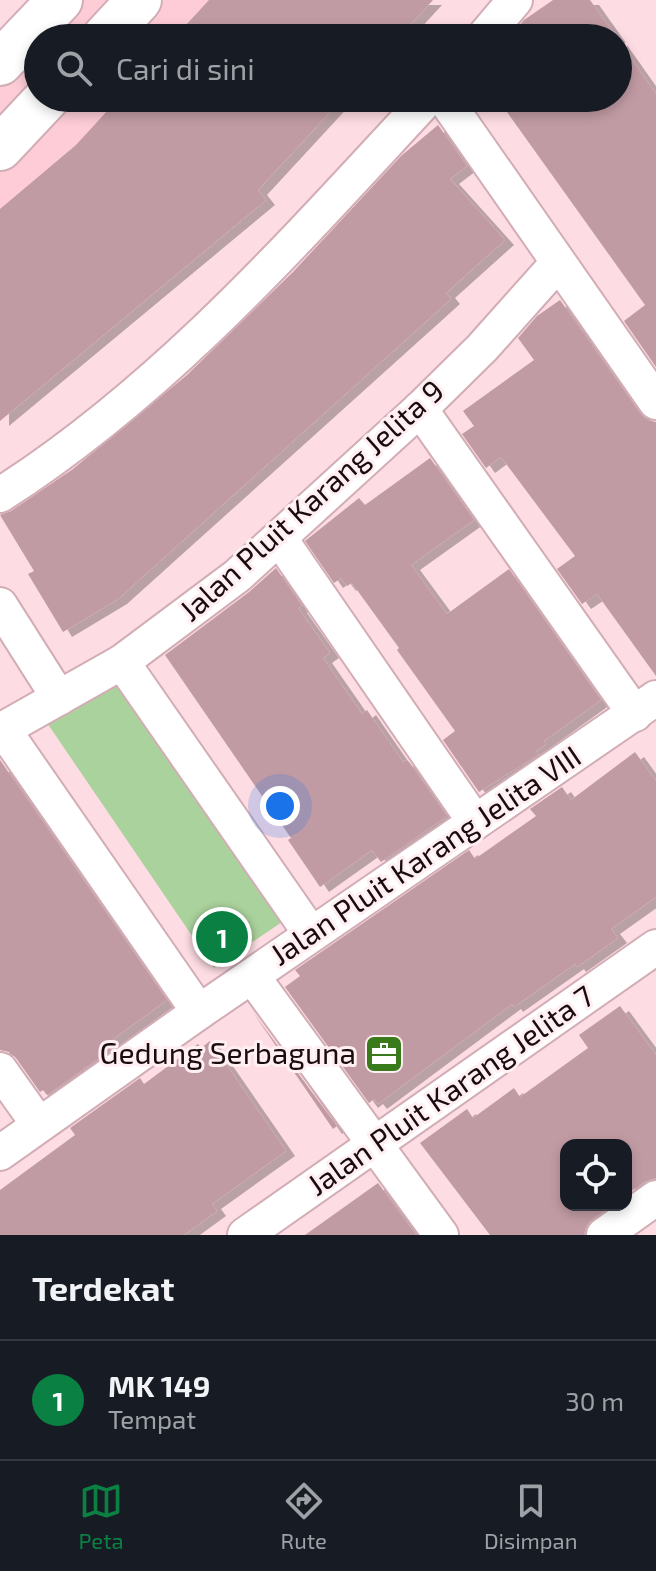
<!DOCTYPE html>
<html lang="id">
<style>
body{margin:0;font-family:"Exo 2",sans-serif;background:#20242c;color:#f1f3f6}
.controls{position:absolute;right:24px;bottom:24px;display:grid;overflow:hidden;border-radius:16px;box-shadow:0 4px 12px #0003}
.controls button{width:72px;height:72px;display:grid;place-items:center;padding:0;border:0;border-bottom:2px solid #363941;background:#171b24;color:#f1f3f6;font:40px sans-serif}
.you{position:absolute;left:280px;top:806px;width:28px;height:28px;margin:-20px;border:6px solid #fff;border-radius:50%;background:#1a73e8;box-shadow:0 0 0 12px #1a73e833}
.badge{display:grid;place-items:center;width:52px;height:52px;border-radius:50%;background:#0b8043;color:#fff;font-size:26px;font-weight:700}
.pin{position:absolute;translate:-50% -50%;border:4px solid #fff;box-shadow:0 2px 8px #0006}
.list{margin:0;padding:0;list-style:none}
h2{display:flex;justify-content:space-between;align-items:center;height:104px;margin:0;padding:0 32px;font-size:34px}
h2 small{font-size:26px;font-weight:400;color:#9ea1a6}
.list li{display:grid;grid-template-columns:52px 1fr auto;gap:24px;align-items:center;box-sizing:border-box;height:120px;padding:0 32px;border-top:2px solid #363941}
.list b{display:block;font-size:30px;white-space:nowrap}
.list p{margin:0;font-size:26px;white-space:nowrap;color:#9ea1a6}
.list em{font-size:26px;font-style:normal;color:#9ea1a6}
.icon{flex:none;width:44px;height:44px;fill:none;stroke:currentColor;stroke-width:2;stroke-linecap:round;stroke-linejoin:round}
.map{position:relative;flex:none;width:656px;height:1235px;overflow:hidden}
.search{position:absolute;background:#171b24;box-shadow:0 4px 12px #0003;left:24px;right:24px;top:24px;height:88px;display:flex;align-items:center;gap:20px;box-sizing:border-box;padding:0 28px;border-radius:44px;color:#9ea1a6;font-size:30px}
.sheet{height:224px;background:#171b24}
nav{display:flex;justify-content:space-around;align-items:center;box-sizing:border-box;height:112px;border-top:2px solid #363941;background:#171b24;font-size:22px;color:#9ea1a6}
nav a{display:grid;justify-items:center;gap:4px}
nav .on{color:#0b8043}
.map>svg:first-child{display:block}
.built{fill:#fdccd7}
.green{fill:#aad29c}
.building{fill:#c19ba4;filter:url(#shadow)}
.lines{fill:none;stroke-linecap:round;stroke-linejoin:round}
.street-casing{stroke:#d3adb5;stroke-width:38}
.secondary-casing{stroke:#d3adb5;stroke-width:48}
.street{stroke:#fff;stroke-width:34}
.secondary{stroke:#fff;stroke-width:44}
.labels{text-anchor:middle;stroke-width:6;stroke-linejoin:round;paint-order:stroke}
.street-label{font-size:30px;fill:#190c0f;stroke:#ffeef2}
.poi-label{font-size:30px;fill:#190c0f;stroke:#ffeef2;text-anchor:end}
</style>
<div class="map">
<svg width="656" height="1235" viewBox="0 0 656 1235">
<defs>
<filter id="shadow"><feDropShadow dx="9" dy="5" stdDeviation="0" flood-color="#0004"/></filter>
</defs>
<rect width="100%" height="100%" fill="#fddce3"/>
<path class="built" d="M 66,0 L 342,0 L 308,38 L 38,38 L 38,98 L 254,98 L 0,330 L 0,70 Z"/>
<path class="green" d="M 136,653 L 307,905 L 214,968 L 43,717 Z"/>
<g class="building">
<path d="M 209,0 L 433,0 L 398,38 L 174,38 Z"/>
<path d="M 553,0 L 590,0 L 617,38 L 509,38 L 524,20 Z"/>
<path d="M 618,40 L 656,94 L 656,367 L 624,321 L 645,305 L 497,98 L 618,98 Z"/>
<path d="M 119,98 L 343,98 L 258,190 L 266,200 L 0,421 L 0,209 L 76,145 Z"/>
<path d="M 438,125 L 467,166 L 450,179 L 505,240 L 446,293 L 451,299 L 118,599 L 63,632 L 28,574 L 34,571 L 0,515 L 11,511 L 73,469 L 187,375 L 293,272 L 401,156 Z"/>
<path d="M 560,300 L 640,413 L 647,420 L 656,422 L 656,676 L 597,594 L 582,604 L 557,569 L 575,556 L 501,457 L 486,468 L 462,434 L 474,426 L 463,411 L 534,360 L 518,338 L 537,316 Z"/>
<path d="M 430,458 L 474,520 L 411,565 L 447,614 L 509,569 L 601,700 L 544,741 L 546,744 L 536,751 L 539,754 L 479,792 L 443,740 L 455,731 L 397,650 L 399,648 L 352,583 L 347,586 L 341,578 L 334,583 L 305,541 L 359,498 L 365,505 Z"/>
<path d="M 276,568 L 302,606 L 298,608 L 330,653 L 323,658 L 362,714 L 367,710 L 403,762 L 407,760 L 410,763 L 447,816 L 381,862 L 372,850 L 320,887 L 288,840 L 291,838 L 165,655 L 249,592 Z"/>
<path d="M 635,752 L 656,781 L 656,897 L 611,929 L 618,938 L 577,967 L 575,964 L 514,1007 L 512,1004 L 378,1104 L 374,1099 L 369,1103 L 285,987 L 300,976 L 295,970 L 469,850 L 475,859 L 536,816 L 530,809 L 562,787 L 571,800 Z"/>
<path d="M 0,760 L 167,1000 L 113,1039 L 117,1045 L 47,1095 L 43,1090 L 40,1092 L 16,1058 L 9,1052 L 0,1050 Z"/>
<path d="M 227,917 L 242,939 L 216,957 L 201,935 Z"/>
<path d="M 620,1006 L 656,1055 L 656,1178 L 644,1182 L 626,1195 L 626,1145 L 566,1145 L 566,1205 L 612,1205 L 592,1219 L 586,1226 L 584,1235 L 490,1235 L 420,1143 L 467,1109 L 473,1118 L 514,1088 L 520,1097 L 588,1048 L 579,1035 Z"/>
<path d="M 252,1011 L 337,1126 L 333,1129 Z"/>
<path d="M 210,1041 L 286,1151 L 212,1204 L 217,1211 L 184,1235 L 0,1235 L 0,1190 L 75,1135 L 70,1128 L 140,1078 L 144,1084 L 198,1044 L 201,1048 Z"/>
<path d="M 378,1183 L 416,1235 L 305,1235 Z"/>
</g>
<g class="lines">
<defs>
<g id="street">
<path d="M 483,38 L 515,0"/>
<path d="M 444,98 L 656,402"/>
<path d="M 420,409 L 635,714"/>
<path d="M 0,495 C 166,389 296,240 428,98"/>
<path d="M 280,539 L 475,822"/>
<path d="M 0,605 L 59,698"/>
<path d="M 122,662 L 311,934"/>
<path d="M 3,729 L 199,1012"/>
<path d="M 0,731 L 122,662 L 237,576 L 420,409 L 482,348 L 557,264"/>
<path d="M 252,976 L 441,1235"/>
<path d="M 0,1070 L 39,1125"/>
<path d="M 0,1153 L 199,1012 L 656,698"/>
<path d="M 245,1235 L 656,947"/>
<path d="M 604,1235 L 656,1198"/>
</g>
<g id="secondary">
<path d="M 104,38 L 139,0"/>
<path d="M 0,63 L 60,0"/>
<path d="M 0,148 L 47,98"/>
</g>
</defs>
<use href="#street" class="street-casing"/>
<use href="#secondary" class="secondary-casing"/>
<use href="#street" class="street"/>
<use href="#secondary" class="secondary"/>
</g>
<defs>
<symbol id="office-square" viewBox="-11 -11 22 22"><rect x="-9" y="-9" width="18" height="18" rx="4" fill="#397a1a" stroke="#ffeef2"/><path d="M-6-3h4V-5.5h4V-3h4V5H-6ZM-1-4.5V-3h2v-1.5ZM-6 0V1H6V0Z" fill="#fff"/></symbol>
</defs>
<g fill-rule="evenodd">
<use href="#office-square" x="362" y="1032" width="44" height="44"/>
</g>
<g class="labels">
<g class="street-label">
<text transform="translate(312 501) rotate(-42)" y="10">Jalan Pluit Karang Jelita 9</text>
<text transform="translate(426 856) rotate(-34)" y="10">Jalan Pluit Karang Jelita VIII</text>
<text transform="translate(451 1091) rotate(-35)" y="10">Jalan Pluit Karang Jelita 7</text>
</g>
<g class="poi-label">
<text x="356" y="1064">Gedung Serbaguna</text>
</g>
</g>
</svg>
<div class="controls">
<button><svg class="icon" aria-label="locate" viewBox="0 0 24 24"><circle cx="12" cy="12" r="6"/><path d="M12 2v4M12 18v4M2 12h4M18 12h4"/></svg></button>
</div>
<div class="you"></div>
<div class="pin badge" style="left:222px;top:937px">1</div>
<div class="search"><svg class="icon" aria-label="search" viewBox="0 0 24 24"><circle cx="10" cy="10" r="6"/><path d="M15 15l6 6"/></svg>Cari di sini</div>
</div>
<section class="sheet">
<h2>Terdekat<small></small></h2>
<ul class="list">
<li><span class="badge">1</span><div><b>MK 149</b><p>Tempat</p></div><em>30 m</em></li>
</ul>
</section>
<nav>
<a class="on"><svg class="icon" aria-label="map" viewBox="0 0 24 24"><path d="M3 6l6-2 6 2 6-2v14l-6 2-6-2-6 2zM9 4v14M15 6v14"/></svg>Peta</a>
<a><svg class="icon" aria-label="directions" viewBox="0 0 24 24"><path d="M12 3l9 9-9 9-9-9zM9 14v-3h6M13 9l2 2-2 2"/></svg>Rute</a>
<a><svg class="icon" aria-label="saved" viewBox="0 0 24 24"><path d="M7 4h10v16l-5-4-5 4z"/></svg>Disimpan</a>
</nav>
